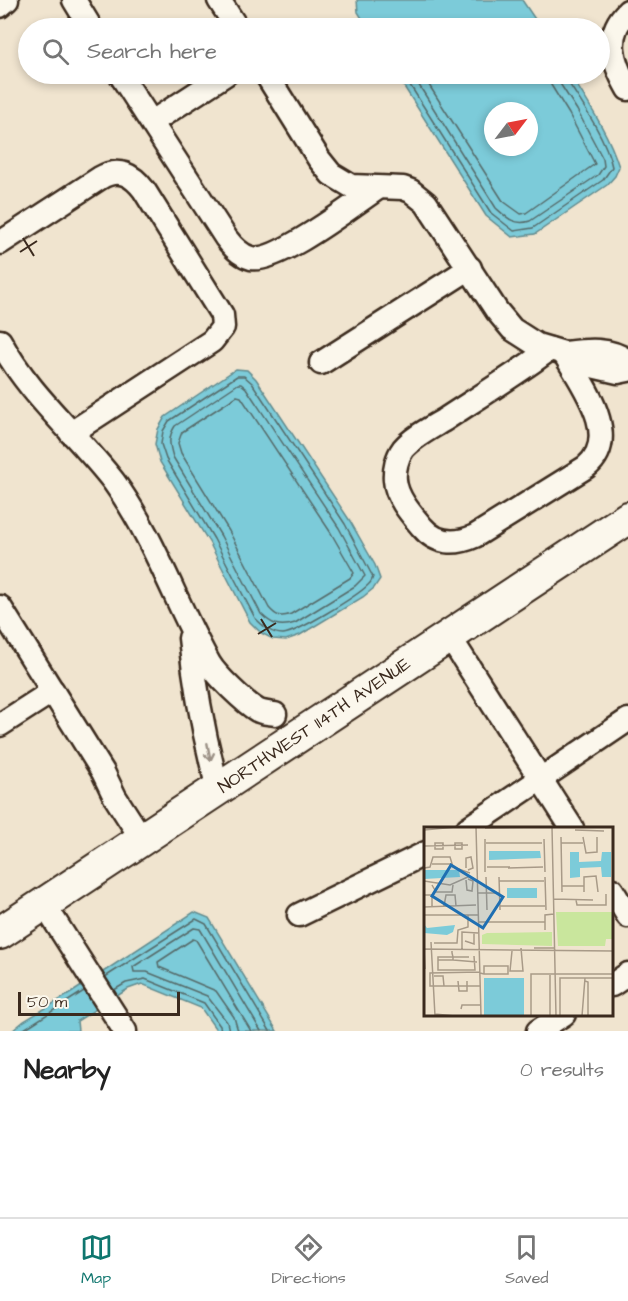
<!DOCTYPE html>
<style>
body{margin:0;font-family:"Architects Daughter",sans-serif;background:#f2f2f2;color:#222}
.compass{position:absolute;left:484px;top:102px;width:54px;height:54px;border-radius:50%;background:#fff;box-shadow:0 3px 9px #0003;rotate:58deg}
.scale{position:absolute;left:18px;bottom:15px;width:162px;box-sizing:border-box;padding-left:6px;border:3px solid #3b2a1e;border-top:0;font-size:16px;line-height:21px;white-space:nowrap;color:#3b2a1e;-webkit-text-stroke:4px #fbf7ec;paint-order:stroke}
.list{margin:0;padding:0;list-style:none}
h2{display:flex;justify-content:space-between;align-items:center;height:78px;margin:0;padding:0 24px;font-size:26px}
h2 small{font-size:20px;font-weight:400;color:#767676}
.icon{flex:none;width:33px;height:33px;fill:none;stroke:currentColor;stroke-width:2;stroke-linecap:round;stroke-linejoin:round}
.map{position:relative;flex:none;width:628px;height:1031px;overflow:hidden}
.search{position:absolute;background:#fff;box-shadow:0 3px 9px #0003;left:18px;right:18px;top:18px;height:66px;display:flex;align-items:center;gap:15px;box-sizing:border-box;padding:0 21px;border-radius:33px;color:#767676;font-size:22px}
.sheet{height:186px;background:#fff}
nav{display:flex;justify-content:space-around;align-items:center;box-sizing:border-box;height:84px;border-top:2px solid #e0e0e0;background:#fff;font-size:16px;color:#767676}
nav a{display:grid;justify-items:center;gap:3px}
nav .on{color:#0f766e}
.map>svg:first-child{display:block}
.water{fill:#7ccbd9;stroke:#628b8e;stroke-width:1.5;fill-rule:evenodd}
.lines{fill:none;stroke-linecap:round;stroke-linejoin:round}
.shore{stroke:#556a69;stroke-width:1.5}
.street-casing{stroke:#3b2a1e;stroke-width:27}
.secondary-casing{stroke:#3b2a1e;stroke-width:36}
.street{stroke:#fbf7ec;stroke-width:22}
.secondary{stroke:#fbf7ec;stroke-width:32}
.oneway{stroke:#9b9085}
.ticks{fill:none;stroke:#3b2a1e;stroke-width:2}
.labels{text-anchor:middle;stroke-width:4.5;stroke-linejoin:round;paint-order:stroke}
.street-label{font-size:18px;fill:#3b2a1e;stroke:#fbf7ec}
.inset-road{fill:none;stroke:#a89a88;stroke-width:1.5}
.view{fill:#1f6fb2;fill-opacity:0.15;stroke:#1f6fb2;stroke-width:3}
.inset-edge{fill:none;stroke:#3b2a1e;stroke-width:3}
</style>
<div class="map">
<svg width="628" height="1031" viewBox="0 0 628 1031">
<rect width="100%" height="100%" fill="#f0e4cf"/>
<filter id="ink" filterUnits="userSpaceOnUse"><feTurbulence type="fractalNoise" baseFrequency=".0167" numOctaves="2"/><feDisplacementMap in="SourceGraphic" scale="12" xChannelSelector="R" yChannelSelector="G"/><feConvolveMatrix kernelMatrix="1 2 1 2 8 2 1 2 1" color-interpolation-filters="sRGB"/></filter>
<g filter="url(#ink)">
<g class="water">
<path d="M 357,0 L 522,0 L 541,28 L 368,28 L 358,12 Z"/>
<path d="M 396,74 L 570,74 C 588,103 609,134 619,167 L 615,176 L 607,185 L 535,234 L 512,237 L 486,216 ZM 493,111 L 529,111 L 529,147 L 493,147 Z"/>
<path d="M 236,369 L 247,370 L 256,379 L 350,521 L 375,565 L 380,579 L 374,588 L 363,597 L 300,635 L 286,640 L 273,639 L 261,633 L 250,622 L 209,542 L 160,462 L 155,444 L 158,429 L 165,417 Z"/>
<path d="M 194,912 L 209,918 L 277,1031 L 217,1031 L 201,1008 L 142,984 L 128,989 L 77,1021 L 78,1031 L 12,1031 L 24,1021 L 71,993 Z"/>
</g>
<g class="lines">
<g class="shore">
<path d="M 403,74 L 491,213 L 514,231 L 533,228 L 603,180 L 612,167 C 607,140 581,102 566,79 L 565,74"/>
<path d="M 412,74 L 496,208 C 507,218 515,226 530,221 L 598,175 L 604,166 L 603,159 L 577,110 L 559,82 L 558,74"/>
<path d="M 422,74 L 503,201 L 521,214 L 526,213 L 595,164 L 569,114 L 551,85 L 549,74"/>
<path d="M 237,376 L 244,376 L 252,383 L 345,524 L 373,577 C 371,581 372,582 368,585 C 357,596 297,633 283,634 C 271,634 263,626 255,618 L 214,539 L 166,459 L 161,444 L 163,431 L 169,421 Z"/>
<path d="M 238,384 L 241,384 L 246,388 L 339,528 L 365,576 L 355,586 L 295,623 C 280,628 272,625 261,614 L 221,536 L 173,457 C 169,444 168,437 175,426 Z"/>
<path d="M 237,396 L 241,397 L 331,533 L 354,573 L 350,578 L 291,614 C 280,618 276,616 269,608 L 229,531 L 181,453 L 178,443 L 182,432 Z"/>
<path d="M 105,977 L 196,919 L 206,924 L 270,1031"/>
<path d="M 114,990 L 126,983 L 145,979 L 204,1003 L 220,1026 L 221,1031"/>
<path d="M 21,1031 L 84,991"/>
<path d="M 229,1031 L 227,1022 L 207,996 L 147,972 L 134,972 L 133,967 L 194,928 L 200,929 L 261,1031"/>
<path d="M 238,1031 L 234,1017 L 216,991 L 159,967 L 158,962 L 193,939 L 196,940 L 251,1031"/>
</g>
<defs>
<g id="street">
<path d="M 74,0 L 91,28"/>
<path d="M 219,0 L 237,28"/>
<path d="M 0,6 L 7,0"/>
<path d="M 628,11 C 603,35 613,63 628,89"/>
<path d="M 120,74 L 226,238 C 232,246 240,255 251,258 C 277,264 354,204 378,188"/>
<path d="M 266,74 L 319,159 L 331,174 L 351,186 L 403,188 L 411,191 L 426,203 L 497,311 L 512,329 L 537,345 L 564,353 L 592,366 L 618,372 L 628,370"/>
<path d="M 152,122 L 226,74"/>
<path d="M 0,243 L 100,178 C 118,167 132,174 144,190 L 222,315 L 223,327 L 212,341 L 71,433"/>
<path d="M 0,341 C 29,395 77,434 114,482 C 154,537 176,604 209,663 C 216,675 245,703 257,710 C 262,713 269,713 275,714"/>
<path d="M 550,349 L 532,362 C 503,382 473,401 444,420 C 431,428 413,437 403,449 C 397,457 394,470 395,480 C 396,497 411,514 422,527 C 436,544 455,545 475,536 L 586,467 C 623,437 581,383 564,353"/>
<path d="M 566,353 C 589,350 609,348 628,361"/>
<path d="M 321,363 L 470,268"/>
<path d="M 0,607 L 103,772 L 115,797 L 142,839"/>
<path d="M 449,636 L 572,828"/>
<path d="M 190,638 C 195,688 205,740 218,789"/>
<path d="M 0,725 L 53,691"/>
<path d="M 468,828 L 628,720"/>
<path d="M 612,890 L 628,916"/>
<path d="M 44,904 L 125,1031"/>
<path d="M 299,915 L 426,853"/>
<path d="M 612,985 L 628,974"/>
<path d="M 538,1031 L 564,1014"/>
</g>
<path id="secondary" d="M 0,933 L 628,518"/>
</defs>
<use href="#street" class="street-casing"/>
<use href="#secondary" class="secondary-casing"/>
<use href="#street" class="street"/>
<use href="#secondary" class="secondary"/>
</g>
<defs><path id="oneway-shaft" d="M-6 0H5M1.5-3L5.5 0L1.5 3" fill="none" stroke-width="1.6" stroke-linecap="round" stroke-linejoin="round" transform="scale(1.5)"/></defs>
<use class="oneway" href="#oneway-shaft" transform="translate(209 752) rotate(79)"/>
</g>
<path class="ticks" d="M 23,238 L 34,256M 20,252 L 37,241M 261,619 L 272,637M 258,634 L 276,623"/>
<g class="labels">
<g class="street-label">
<text transform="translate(314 725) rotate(-34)" y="6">NORTHWEST 114TH AVENUE</text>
</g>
</g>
<g transform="translate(424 827)">
<rect width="189" height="189" fill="#f0e4cf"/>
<path d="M 132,85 L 189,85 L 189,112 L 182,112 L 181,119 L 134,119 ZM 128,105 L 128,119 L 58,117 L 58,108 L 63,106 Z" fill="#c9e69d"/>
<path d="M 65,24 L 116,24 L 117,31 L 65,33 ZM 146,25 L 155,25 L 155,35 L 177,34 L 178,25 L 187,25 L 187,50 L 178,50 L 177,40 L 156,41 L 156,50 L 146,51 ZM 0,43 L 35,43 L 36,50 L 0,52 ZM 83,61 L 113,61 L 113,71 L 83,71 ZM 0,97 L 3,101 L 31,98 L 29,105 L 23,108 L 0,106 ZM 100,151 L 100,189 L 60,189 L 60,151 Z" fill="#7ccbd9"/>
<path class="inset-road" d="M 52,0 L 57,189M 128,0 L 132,189M 61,1 L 118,0M 0,3 L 32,0M 151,3 L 180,4M 137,10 L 138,65M 159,10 L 162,26 L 173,25 L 173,10M 61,12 L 61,45M 120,12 L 121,45M 11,16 L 19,16 L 19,22 L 11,22 ZM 31,16 L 38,16 L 38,22 L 31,22 ZM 62,16 L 118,16M 137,16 L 159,16M 0,19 L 44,18M 0,31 L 0,41 L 6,40 L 9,30 L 26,30 L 29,40 L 46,46M 8,37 L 28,37M 63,40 L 86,40M 42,41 L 42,31 L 47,30 L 49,41 L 44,43M 84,41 L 119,40M 62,50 L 63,83M 75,50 L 76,83M 121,50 L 122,83M 42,53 L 43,63 L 48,64 L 49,54 L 44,52M 0,54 L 26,58 L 46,49M 75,54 L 120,54M 8,58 L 12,65 L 28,65 L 29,58M 138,59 L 160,59M 160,65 L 160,50 L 172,49 L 174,65M 53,66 L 76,66M 0,68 L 8,68 L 8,79M 130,72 L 169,73M 152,73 L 153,78 L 182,78 L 182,67M 20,79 L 22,68 L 31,68 L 32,79M 76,79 L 121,79M 0,80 L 52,78M 0,88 L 54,88M 54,95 L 121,95M 121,103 L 121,88 L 130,87M 41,114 L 50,117 L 50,106M 7,115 L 11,189M 10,116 L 33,116 L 34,103 L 44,100 L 44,88M 110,121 L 130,121M 0,122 L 1,142M 0,122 L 189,124M 38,122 L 38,105 L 54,106M 28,124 L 28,126 L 29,130 L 29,133 L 14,133 L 14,130 L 45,130M 88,124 L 86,144 L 99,144 L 97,121M 14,133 L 14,143 L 51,143 L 50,129M 29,133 L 53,135M 56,146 L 60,147 L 84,147 L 84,139 L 60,139 L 60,147M 126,148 L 126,189M 10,149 L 19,149 L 20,159M 34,154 L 35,164 L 43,164 L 43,154M 161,154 L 164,155 L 164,189M 10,159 L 6,159 L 6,146 L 56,145M 10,159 L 56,159M 37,182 L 38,178 L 56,178M 11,187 L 31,189M 107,189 L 107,147 L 189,147M 136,189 L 136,151 L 189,151M 158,189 L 161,151"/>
<path class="view" d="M 27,38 L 79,70 L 59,101 L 8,69 Z"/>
<rect width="189" height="189" class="inset-edge"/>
</g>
</svg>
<svg class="compass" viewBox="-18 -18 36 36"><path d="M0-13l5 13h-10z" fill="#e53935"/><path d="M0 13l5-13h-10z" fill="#767676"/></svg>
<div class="scale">50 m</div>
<div class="search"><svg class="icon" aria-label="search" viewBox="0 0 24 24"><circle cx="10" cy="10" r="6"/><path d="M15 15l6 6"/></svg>Search here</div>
</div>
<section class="sheet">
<h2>Nearby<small>0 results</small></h2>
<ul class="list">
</ul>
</section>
<nav>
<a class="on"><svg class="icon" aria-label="map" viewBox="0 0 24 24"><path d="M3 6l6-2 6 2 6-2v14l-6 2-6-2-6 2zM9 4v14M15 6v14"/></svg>Map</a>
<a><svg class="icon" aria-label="directions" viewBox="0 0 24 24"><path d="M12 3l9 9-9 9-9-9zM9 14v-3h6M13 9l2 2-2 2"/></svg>Directions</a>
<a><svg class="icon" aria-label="saved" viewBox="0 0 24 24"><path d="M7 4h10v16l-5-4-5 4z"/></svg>Saved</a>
</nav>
